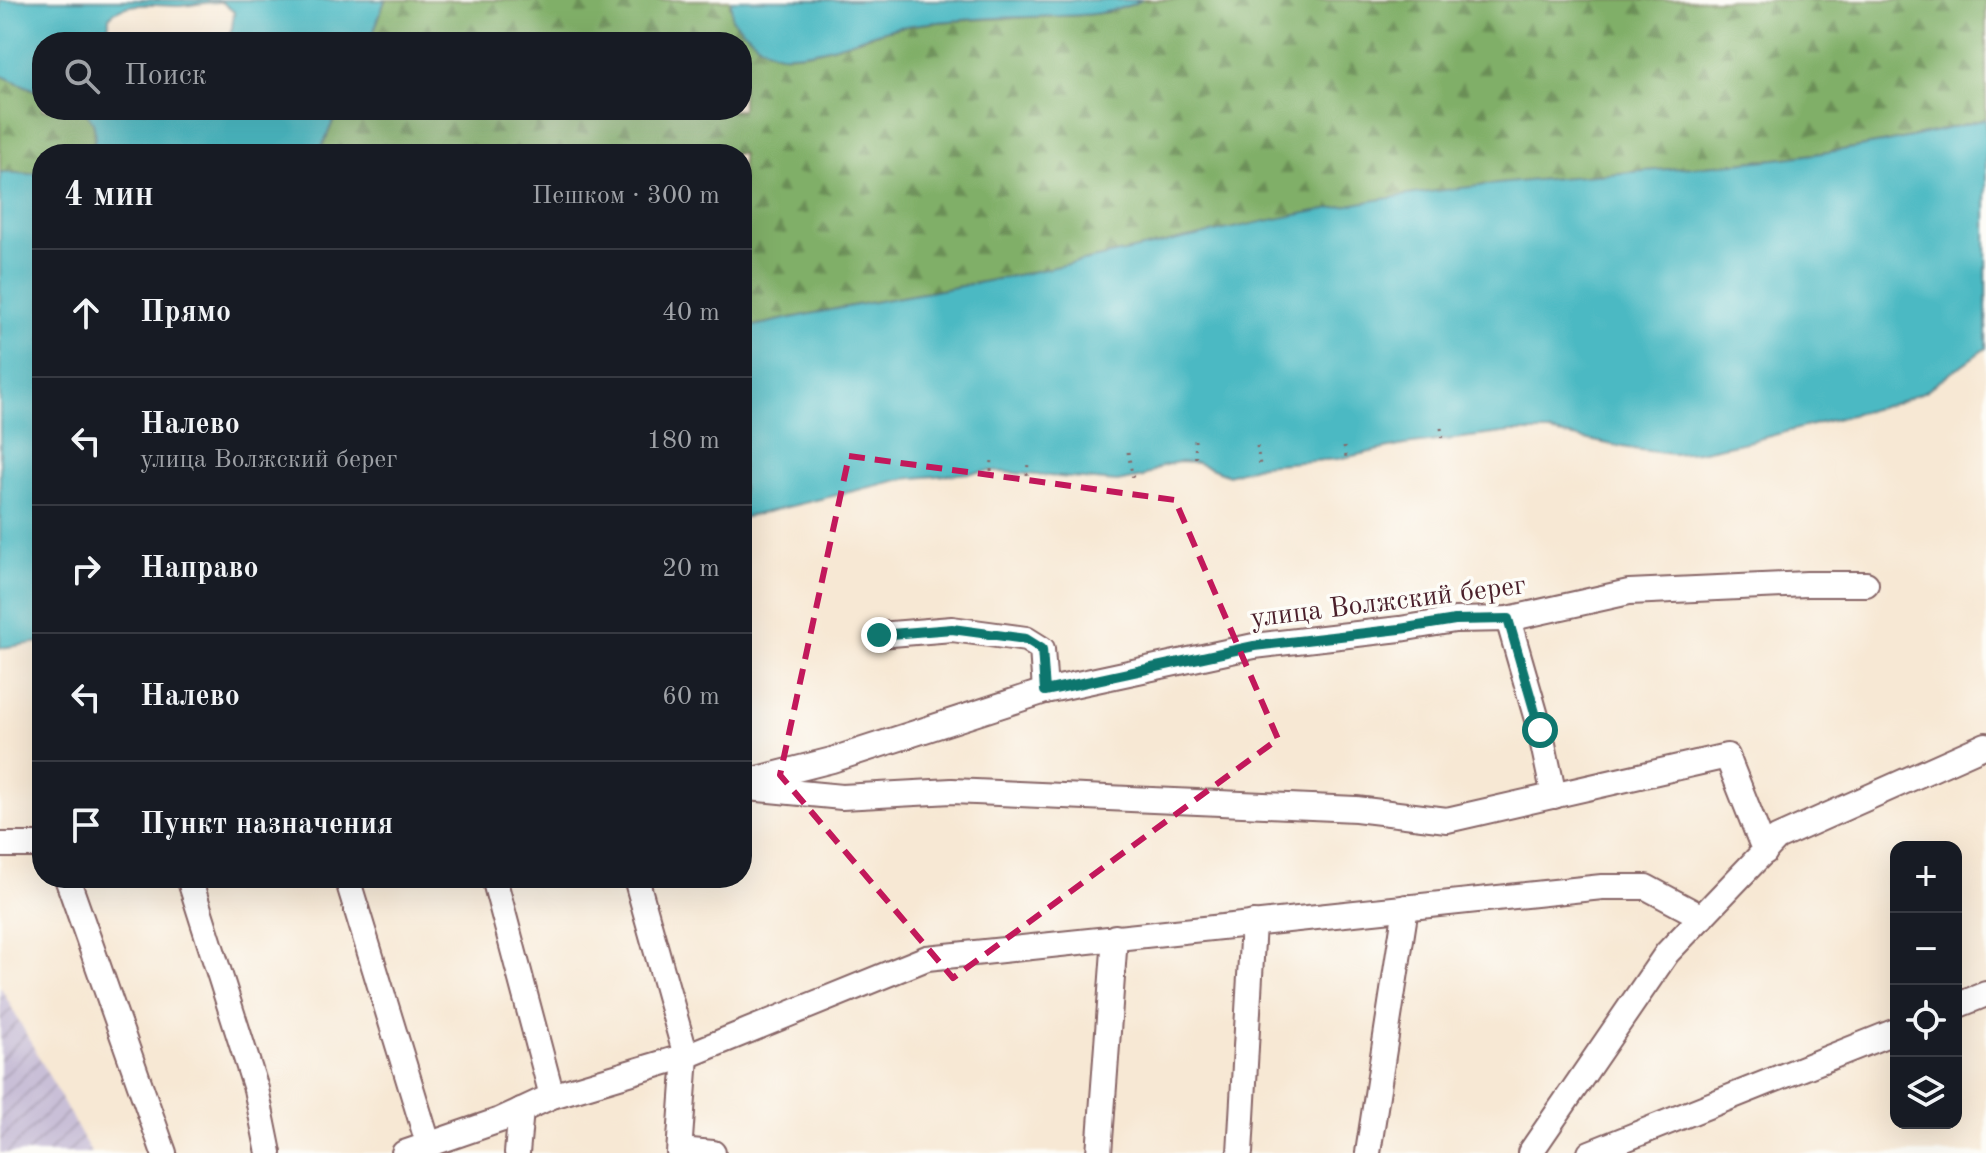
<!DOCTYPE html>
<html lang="ru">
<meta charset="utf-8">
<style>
body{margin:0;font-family:"Old Standard TT",serif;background:#20242c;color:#f1f3f6}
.controls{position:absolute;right:24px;bottom:24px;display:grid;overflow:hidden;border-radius:16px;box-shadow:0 8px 32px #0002}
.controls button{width:72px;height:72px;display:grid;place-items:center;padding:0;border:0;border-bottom:2px solid #363941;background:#171b24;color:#f1f3f6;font:40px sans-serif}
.stop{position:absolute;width:24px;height:24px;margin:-18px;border:6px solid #0f766e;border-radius:50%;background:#fff}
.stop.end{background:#0f766e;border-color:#fff;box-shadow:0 2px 8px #0008}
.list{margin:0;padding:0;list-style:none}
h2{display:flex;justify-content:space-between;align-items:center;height:104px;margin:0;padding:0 32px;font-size:34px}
h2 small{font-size:26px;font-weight:400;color:#9ea1a6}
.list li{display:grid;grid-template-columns:52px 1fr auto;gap:24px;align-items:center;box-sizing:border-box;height:128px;padding:0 32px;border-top:2px solid #363941}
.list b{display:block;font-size:30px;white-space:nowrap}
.list p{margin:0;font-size:26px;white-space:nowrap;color:#9ea1a6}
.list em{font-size:26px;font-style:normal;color:#9ea1a6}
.icon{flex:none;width:44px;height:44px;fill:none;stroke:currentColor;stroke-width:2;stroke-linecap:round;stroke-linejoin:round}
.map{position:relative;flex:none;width:1986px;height:1153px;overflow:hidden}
.search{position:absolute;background:#171b24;box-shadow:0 8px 32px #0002;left:32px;top:32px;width:720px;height:88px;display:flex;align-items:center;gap:20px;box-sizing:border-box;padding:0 28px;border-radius:32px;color:#9ea1a6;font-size:30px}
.panel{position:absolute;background:#171b24;box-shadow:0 8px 32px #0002;left:32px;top:144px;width:720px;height:744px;border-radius:32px}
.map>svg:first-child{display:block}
.industrial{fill:url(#industrial-furrows)}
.forest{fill:url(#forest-firs);stroke:#65674a;stroke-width:2}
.water{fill:#4bb9c3;stroke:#4a6c77;stroke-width:2}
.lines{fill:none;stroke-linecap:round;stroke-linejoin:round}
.minor-casing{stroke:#876566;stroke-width:28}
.path{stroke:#876566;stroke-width:3;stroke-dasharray:2 6;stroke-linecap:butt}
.minor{stroke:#fff;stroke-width:24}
.route{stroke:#0f766e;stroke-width:10}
.marked{fill:none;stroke:#c2185b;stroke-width:6;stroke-dasharray:16 10;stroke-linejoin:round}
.labels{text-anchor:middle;stroke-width:7;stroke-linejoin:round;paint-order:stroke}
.street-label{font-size:28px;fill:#4a1f2b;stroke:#fdfcf7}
</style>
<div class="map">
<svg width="1986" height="1153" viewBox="0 0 1986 1153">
<defs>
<pattern id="industrial-furrows" width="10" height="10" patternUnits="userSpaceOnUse" patternTransform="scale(2)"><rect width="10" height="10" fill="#c9bfd7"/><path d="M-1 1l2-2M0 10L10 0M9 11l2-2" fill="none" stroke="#aea4b9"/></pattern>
<pattern id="forest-firs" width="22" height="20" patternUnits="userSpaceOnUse" patternTransform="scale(2)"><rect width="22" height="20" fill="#80af68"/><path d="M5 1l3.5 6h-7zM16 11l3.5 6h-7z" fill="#6b8e56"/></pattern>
</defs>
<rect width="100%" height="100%" fill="#fdfcf7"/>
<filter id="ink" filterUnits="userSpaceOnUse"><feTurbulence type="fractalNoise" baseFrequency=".0125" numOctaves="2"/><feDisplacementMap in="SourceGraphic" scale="16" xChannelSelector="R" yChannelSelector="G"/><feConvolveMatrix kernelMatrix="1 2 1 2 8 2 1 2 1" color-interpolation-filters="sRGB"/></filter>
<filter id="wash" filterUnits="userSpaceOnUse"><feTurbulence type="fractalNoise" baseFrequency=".006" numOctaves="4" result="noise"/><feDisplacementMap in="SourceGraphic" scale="32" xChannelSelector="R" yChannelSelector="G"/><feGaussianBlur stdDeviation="1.8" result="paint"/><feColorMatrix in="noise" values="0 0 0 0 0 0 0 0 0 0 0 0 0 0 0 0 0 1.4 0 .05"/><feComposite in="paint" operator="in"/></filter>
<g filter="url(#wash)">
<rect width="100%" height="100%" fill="#f7e8d4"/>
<path class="industrial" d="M 0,986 L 91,1153 L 0,1153 Z"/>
<g class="forest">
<path d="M 385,0 L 731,0 L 730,6 C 742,21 757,49 776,53 C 809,61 868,33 901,27 C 942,20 987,19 1029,17 C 1073,15 1100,19 1142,0 L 1986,0 L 1986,119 C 1923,136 1858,149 1793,157 C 1667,172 1540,176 1414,195 C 1282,214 1153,247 1022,274 C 929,294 835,306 742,329 L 742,154 L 319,154 L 338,110 L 742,110 L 742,42 L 370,42 Z"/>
<path d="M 0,75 L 42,93 L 42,110 C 54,110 69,107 81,110 C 100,114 96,141 89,154 L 42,154 L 42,172 L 30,174 L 0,172 Z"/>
</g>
<g class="water">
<path d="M 0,0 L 385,0 L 370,42 L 226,42 L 232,28 L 234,12 L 222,2 C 206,1 191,6 176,6 C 154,5 123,0 109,17 L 108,42 L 42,42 L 42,93 L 0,75 Z"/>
<path d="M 731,0 L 1142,0 C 1101,19 1072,15 1028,17 C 986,18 941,20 900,27 C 860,35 823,56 781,54 C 762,52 745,31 732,19 Z"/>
<path d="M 82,110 L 338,110 L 319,154 L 90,154 C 97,139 98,120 82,110 Z"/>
<path d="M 1986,119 L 1986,348 L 1925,391 L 1900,402 L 1751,441 L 1698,452 L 1672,454 L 1633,449 L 1549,432 L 1511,432 L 1404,445 L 1338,459 L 1261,465 L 1228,475 L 1198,463 L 1178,462 L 1162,466 L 1143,477 L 1117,482 L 991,471 L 903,479 L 742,518 L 742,329 C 835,306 929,294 1022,274 C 1153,247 1282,214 1414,194 C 1540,176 1667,172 1793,157 C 1858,149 1923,136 1986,119 Z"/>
<path d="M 0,172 L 30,174 L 42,172 L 42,642 L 0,648 Z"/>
</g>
</g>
<g filter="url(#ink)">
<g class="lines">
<defs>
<g id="minor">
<path d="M 1508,619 L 1540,730 L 1554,796"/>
<path d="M 879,635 L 952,629 L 1026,639 L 1042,649 L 1045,691"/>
<path d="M 742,783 L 832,760 L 1045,691 L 1254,646 L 1400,629 L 1455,620 L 1508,619 L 1629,592 L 1807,584 L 1866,584"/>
<path d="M 748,788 L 842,797 L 952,791 L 1356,809 L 1447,820 L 1727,756 L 1765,852"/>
<path d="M 0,845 L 42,845"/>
<path d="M 67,878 L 164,1153"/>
<path d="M 189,878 L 256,1089 L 269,1153"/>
<path d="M 347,878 L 428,1143"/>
<path d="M 494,878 L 552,1096"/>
<path d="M 636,878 L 686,1056 L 679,1153"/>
<path d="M 1956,1006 L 1986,994"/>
<path d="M 680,1150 L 713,1153"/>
<path d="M 404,1153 L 500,1120 L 552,1096 L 686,1056 L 927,958 L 1602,887 L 1646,887 L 1702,917"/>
<path d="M 517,1153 L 521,1110"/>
<path d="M 1099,1153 L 1115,937"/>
<path d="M 1240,1153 L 1253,923"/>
<path d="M 1368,1153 L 1406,907"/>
<path d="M 1530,1153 L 1667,953 L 1777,838 L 1986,745"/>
<path d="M 1590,1153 L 1896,1031"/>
</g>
</defs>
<use href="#minor" class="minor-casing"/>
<g class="path">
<path d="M 1441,428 L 1443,440"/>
<path d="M 1195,440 L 1196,463"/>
<path d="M 1257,446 L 1260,465"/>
<path d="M 1344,447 L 1346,457"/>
<path d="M 1128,452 L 1133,479"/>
<path d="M 991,471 L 992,459"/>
<path d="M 1027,475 L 1028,462"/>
</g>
<use href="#minor" class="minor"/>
</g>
</g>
<g class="lines" filter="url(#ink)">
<path class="route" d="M 879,635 L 952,629 L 1026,639 L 1042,649 L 1045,691 L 1254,646 L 1400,629 L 1455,620 L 1508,619 L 1540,730"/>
</g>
<path class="marked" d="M 849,456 L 1175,500 L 1278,739 L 953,978 L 780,775 Z"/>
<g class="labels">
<g class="street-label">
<text transform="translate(1388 600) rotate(-7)" y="10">улица Волжский берег</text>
</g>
</g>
</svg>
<div class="controls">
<button>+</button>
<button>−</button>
<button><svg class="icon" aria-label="locate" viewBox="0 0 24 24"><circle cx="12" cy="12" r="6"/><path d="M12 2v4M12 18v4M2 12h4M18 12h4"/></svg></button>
<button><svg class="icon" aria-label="layers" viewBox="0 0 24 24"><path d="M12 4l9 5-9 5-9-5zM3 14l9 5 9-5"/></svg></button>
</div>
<div class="stop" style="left:1540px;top:730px"></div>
<div class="stop end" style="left:879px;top:635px"></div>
<div class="search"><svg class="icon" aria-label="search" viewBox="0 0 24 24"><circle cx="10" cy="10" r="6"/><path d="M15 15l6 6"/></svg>Поиск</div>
<section class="panel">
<h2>4 мин<small>Пешком · 300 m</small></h2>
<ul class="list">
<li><svg class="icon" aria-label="ahead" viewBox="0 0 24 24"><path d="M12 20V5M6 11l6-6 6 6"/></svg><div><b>Прямо</b></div><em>40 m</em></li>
<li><svg class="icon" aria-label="left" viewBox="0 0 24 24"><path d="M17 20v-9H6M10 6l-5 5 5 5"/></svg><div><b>Налево</b><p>улица Волжский берег</p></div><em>180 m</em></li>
<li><svg class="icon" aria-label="right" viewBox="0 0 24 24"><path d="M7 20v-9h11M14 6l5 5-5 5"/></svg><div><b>Направо</b></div><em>20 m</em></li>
<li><svg class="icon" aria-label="left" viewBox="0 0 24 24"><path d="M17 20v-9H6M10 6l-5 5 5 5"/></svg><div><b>Налево</b></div><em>60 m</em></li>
<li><svg class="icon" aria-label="arrive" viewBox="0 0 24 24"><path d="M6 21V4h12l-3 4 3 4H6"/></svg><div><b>Пункт назначения</b></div></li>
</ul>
</section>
</div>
